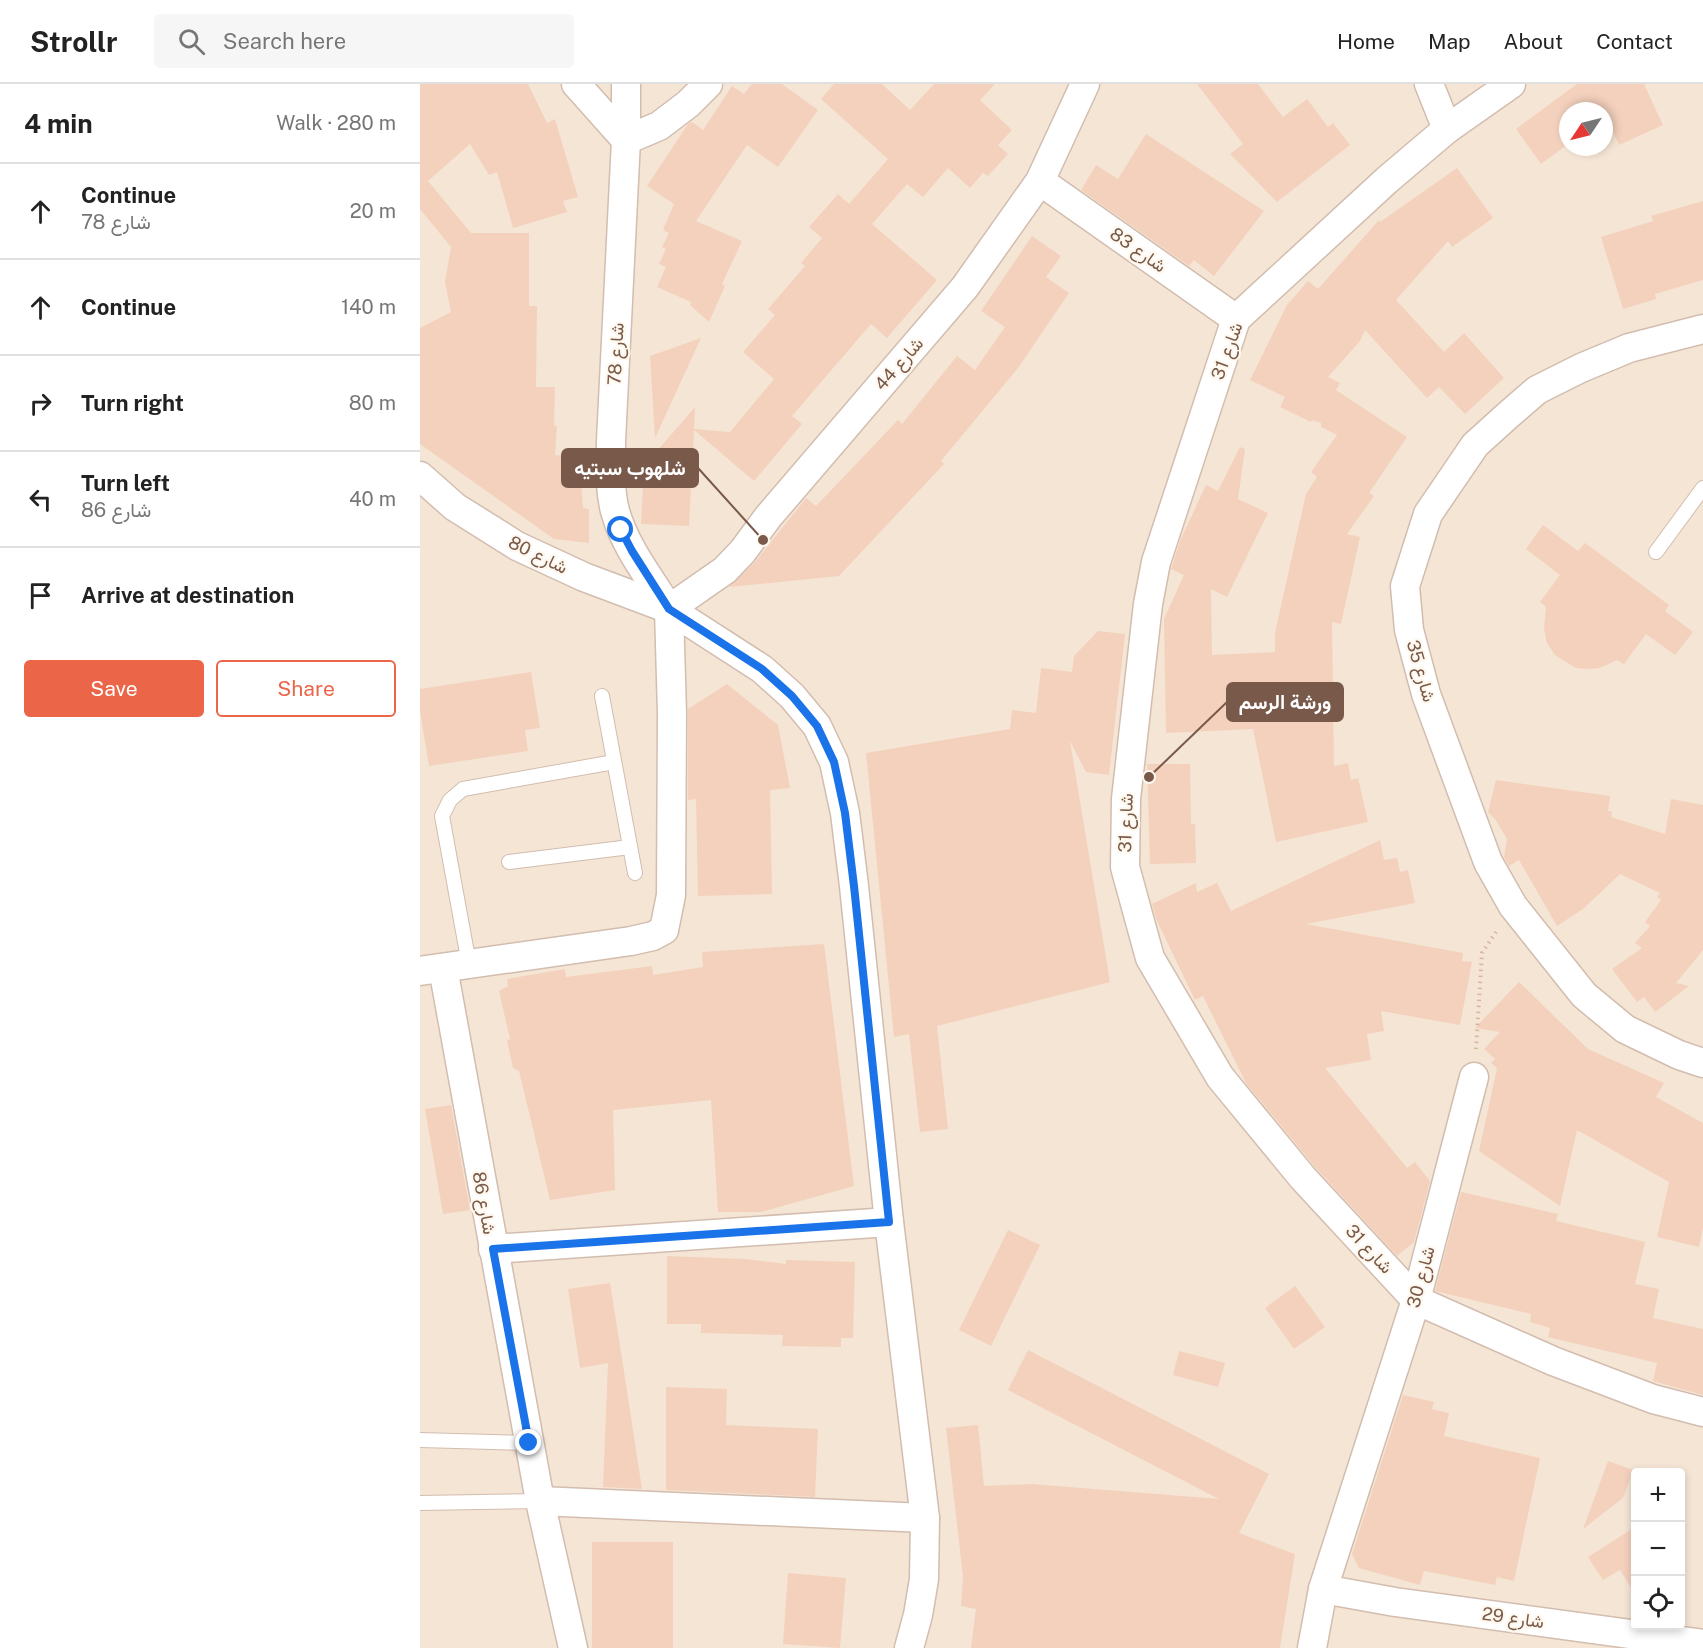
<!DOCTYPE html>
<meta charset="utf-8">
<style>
body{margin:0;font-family:"Public Sans",Vazirmatn,sans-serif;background:#f6f6f6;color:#222}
.controls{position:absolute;right:18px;bottom:18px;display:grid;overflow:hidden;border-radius:6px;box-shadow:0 3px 9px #0003}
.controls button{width:54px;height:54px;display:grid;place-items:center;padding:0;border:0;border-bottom:2px solid #e0e0e0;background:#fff;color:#222;font:30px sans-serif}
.compass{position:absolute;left:1139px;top:18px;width:54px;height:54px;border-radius:50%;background:#fff;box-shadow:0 3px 9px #0003;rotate:235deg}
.stop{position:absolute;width:18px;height:18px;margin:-14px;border:4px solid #1a73e8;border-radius:50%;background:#fff}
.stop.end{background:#1a73e8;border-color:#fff;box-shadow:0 2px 6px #0008}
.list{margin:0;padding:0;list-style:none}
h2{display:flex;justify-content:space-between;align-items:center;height:78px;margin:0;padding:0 24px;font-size:26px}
h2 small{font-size:20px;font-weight:400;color:#767676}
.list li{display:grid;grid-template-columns:39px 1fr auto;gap:18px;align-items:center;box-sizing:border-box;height:96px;padding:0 24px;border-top:2px solid #e0e0e0}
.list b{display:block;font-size:22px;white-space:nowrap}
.list p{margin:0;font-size:20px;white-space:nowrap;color:#767676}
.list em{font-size:20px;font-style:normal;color:#767676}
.actions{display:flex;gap:12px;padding:18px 24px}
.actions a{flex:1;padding:14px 0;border:2px solid #eb6648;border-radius:6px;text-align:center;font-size:21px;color:#eb6648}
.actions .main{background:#eb6648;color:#fff}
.icon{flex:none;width:33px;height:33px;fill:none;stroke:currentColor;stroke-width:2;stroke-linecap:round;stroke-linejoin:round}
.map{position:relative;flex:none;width:1283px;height:1564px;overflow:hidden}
header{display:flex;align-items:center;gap:36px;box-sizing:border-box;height:84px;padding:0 30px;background:#fff;border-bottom:2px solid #e0e0e0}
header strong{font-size:28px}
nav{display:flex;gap:33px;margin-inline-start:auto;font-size:21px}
.search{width:420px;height:54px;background:#f6f6f6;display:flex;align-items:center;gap:15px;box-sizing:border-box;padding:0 21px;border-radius:6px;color:#767676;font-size:22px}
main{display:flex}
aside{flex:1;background:#fff}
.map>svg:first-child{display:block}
.residential{fill:#f5e5d5;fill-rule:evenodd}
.building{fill:#f4d1bd}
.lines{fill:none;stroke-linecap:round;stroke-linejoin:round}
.lane-casing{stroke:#d2bdaf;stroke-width:16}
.street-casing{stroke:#d2bdaf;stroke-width:31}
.path{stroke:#d9b4a0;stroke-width:4;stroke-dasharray:1.5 4.5;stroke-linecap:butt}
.lane{stroke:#fff;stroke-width:14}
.street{stroke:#fff;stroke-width:28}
.route{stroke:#1a73e8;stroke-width:8}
.labels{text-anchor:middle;stroke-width:4.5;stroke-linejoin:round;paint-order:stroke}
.street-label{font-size:18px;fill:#78594a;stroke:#fff8ee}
.leader{fill:none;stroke:#78594a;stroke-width:2}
.callout-dot{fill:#78594a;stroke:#fff8ee;stroke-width:2}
.callout{fill:#78594a;stroke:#78594a;stroke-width:2}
.callout-label{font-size:20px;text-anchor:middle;font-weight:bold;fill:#fff}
</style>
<header>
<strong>Strollr</strong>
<div class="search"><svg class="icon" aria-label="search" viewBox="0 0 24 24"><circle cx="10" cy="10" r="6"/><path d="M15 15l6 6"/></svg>Search here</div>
<nav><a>Home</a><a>Map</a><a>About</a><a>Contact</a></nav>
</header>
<main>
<aside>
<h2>4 min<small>Walk · 280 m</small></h2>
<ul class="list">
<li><svg class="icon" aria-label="ahead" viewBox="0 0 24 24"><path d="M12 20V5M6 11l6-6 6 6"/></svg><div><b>Continue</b><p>شارع 78</p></div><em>20 m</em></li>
<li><svg class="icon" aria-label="ahead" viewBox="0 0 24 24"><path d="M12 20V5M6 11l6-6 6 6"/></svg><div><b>Continue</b></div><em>140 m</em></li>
<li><svg class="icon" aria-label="right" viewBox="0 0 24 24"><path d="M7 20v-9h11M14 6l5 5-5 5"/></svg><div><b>Turn right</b></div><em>80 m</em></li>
<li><svg class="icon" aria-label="left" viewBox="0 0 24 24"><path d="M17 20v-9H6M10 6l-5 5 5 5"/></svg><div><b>Turn left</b><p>شارع 86</p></div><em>40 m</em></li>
<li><svg class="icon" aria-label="arrive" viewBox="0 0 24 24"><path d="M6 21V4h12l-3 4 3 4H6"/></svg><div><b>Arrive at destination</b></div></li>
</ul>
<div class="actions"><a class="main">Save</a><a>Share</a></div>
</aside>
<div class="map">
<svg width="1283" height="1564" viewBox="0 0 1283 1564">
<rect width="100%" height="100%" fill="#fdf4e7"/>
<path class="residential" d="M 0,0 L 1283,0 L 1283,1564 L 0,1564 ZM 1148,27 L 1184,27 L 1184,63 L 1148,63 ZM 1216,1388 L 1260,1388 L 1260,1542 L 1216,1542 Z"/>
<g class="building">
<path d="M 0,0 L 108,0 L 127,39 L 135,35 L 158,113 L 143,117 L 147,128 L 93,144 L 77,88 L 69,91 L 50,60 L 8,97 L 51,149 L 109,149 L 109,222 L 117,222 L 116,303 L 135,303 L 134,342 L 137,342 L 135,371 L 159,373 L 163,424 L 169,425 L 169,459 L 134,455 L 0,360 L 0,244 L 31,228 L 25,198 L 31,163 L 0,125 Z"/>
<path d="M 332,0 L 362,0 L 398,26 L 358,83 L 327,61 L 276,137 L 322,157 L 302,200 L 305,202 L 289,238 L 270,221 L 271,218 L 237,203 L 246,183 L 239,180 L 246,165 L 242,163 L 249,149 L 243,146 L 254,120 L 227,102 L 268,40 L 272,38 L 283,46 L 312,2 L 324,10 Z"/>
<path d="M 414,0 L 462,0 L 490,26 L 514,0 L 575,0 L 560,16 L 592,46 L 578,61 L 588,70 L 568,92 L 563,89 L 550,104 L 528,84 L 503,113 L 487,100 L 452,140 L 517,196 L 467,254 L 451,240 L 372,332 L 382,340 L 334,397 L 274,346 L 269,442 L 221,440 L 224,382 L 275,323 L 274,345 L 310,348 L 354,295 L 323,268 L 355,231 L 348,225 L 385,182 L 381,179 L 402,154 L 389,143 L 418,110 L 429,120 L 468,75 L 401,15 Z"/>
<path d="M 777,0 L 838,0 L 863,33 L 887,15 L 908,43 L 913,39 L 930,61 L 857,118 L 810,70 L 823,60 Z"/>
<path d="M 1157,0 L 1224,0 L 1243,41 L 1199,61 L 1186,32 L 1184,34 L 1184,27 L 1148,27 L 1148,60 L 1121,80 L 1096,45 Z"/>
<path d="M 726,50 L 844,127 L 794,192 L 774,176 L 769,182 L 661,106 L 676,81 L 698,95 Z"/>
<path d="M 1037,84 L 1073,134 L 1032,163 L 1028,157 L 976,216 L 1024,268 L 1044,249 L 1084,294 L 1045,330 L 1019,303 L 1007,314 L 945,246 L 940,257 L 908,293 L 920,299 L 916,306 L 987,353 L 949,409 L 954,412 L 927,450 L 940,453 L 921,540 L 912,538 L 914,682 L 928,679 L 931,696 L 938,694 L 948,738 L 856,758 L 833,645 L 746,649 L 744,535 L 764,491 L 751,485 L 752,482 L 760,457 L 786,401 L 798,407 L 820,363 L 825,365 L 818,415 L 848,429 L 807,513 L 791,505 L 792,571 L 855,568 L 855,549 L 886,410 L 897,393 L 891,388 L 917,351 L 901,343 L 901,339 L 892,336 L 891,338 L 860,323 L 865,313 L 830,296 L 867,221 L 888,197 L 898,205 L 959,136 L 960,138 Z"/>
<path d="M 1283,117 L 1283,196 L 1235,210 L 1236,215 L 1203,225 L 1181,153 L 1233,137 L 1231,132 Z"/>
<path d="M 612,152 L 641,172 L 626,193 L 649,209 L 598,284 L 521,377 L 524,380 L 419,492 L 309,503 L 335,478 L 386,414 L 396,422 L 478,336 L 482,340 L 537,272 L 555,286 L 585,243 L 561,227 Z"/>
<path d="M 281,254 L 235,354 L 230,272 Z"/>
<path d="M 1123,441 L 1158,467 L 1165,459 L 1249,521 L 1245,527 L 1273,548 L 1255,571 L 1226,550 L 1204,580 L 1197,576 L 1180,584 L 1168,585 L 1156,584 L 1135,571 L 1127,559 L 1124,545 L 1126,523 L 1120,518 L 1140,491 L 1106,465 Z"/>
<path d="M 678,547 L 705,550 L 689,691 L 666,688 L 650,657 L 690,898 L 517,942 L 528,1045 L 500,1048 L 489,950 L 474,953 L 446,669 L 590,645 L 592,626 L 616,629 L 621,584 L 652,588 L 654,572 Z"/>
<path d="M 111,588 L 120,644 L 105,646 L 108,667 L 9,682 L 0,627 L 0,605 Z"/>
<path d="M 307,600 L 358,641 L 370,704 L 350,706 L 352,810 L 278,812 L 276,715 L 268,716 L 268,625 Z"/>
<path d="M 727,680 L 770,680 L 771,740 L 775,740 L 776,779 L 730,780 Z"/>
<path d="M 1076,696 L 1190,712 L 1188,727 L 1192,727 L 1191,733 L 1245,750 L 1251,715 L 1283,721 L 1283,866 L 1256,899 L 1269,902 L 1235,928 L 1224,913 L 1217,918 L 1192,885 L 1222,864 L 1215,859 L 1230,842 L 1225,838 L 1241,816 L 1237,813 L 1240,809 L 1200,790 L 1163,825 L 1137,842 L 1099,776 L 1089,782 L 1084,773 L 1087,755 L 1075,735 L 1068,728 Z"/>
<path d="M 960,756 L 964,776 L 977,774 L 980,788 L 988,786 L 995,819 L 886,840 L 1043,869 L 1042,877 L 1052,878 L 1040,941 L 961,927 L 964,947 L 947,950 L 951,976 L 905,984 L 987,1084 L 995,1078 L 1010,1097 L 994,1158 L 977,1172 L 895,1083 L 826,999 L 783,912 L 775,916 L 737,837 L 732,820 L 776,799 L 777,808 L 797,799 L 811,827 Z"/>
<path d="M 404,860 L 434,1102 L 341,1128 L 298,1128 L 291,1016 L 193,1026 L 195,1106 L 130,1116 L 99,987 L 93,984 L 87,956 L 90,955 L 79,907 L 88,902 L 87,895 L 145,885 L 146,893 L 232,882 L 233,891 L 283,883 L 282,868 Z"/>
<path d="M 1099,898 L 1168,965 L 1244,999 L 1236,1013 L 1283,1039 L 1283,1144 L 1279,1163 L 1237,1153 L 1249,1098 L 1157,1046 L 1140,1122 L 1059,1067 L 1077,984 L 1071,979 L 1075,975 L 1064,965 L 1080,948 L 1055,944 Z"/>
<path d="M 31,1021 L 50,1126 L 23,1130 L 5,1025 Z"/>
<path d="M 1041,1108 L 1138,1130 L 1136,1137 L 1225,1158 L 1215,1200 L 1239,1205 L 1233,1234 L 1283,1245 L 1283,1311 L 1233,1297 L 1237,1279 L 1128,1253 L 1130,1244 L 1110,1238 L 1111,1230 L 1015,1207 Z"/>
<path d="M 588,1146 L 620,1161 L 571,1262 L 539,1246 Z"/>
<path d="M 247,1172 L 325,1175 L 366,1180 L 366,1176 L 435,1178 L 433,1254 L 421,1254 L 421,1263 L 362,1262 L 363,1251 L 281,1249 L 281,1240 L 247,1240 Z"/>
<path d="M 190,1199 L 201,1268 L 222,1405 L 183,1403 L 188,1279 L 160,1284 L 148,1205 Z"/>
<path d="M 875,1202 L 905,1243 L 874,1265 L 845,1224 Z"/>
<path d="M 608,1266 L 849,1390 L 819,1449 L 875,1470 L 860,1564 L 551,1564 L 556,1525 L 541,1522 L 543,1493 L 526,1344 L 558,1341 L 564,1402 L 612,1400 L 799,1415 L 588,1306 Z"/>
<path d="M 759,1267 L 805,1279 L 798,1303 L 753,1291 Z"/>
<path d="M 246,1303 L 307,1305 L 306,1341 L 398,1345 L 395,1413 L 246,1406 Z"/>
<path d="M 983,1311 L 1014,1318 L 1012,1325 L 1029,1329 L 1024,1352 L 1120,1374 L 1094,1497 L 1077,1493 L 1075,1501 L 1004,1487 L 1000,1501 L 939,1484 L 932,1470 Z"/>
<path d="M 1188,1377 L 1213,1386 L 1203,1414 L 1163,1445 Z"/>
<path d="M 1215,1443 L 1215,1510 L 1200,1486 L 1183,1496 L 1168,1473 Z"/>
<rect x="172" y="1458" width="81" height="106"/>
<path d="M 368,1489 L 426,1494 L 420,1564 L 363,1560 Z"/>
</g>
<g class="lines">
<defs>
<g id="lane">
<path d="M 1236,468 L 1283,404"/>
<path d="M 182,612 L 215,789"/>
<path d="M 89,778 L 210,763"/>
<path d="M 49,880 L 22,732 L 30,716 L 43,705 L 194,678"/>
<path d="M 0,1356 L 109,1359"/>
<path d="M 0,1419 L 120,1417"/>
</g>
<g id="street">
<path d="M 156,0 L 206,56 L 239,42 L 268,20 L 288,0"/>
<path d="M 206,0 L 206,56 L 191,357 C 191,380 189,404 195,427 C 205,463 230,494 249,525"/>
<path d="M 1009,0 L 1027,45"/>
<path d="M 1091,0 L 1027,45 L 967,96 L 816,235 L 736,478 L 728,520 L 706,715 L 705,783 L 730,874 L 800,993 L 883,1094 L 996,1216 L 1133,1277 L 1233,1315 L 1283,1328"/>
<path d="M 620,97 L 816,235"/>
<path d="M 1283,245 L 1209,264 L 1161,284 L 1117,306 L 1087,332 L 1055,361 L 1008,430 L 985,502 L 989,546 L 1006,610 L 1068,778 L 1093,822 L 1164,911 L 1205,945 L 1259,971 L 1283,979"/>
<path d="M 0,392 L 35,423 L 97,462 L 164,493 L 249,525 L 342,585 L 372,612 L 397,642 L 414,678 L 425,729 L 434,802 L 469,1138 L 505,1434 L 504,1495 L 498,1531 L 489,1564"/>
<path d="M 249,525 L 305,486 L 323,467 L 348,433 L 545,203 L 620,97 L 665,0"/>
<path d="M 23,884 L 120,1417 L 153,1564"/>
<path d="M 0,887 L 211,857 L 233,852 L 244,846 L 251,811 L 252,630 L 249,525"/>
<path d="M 73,1165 L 469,1138"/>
<path d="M 120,1417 L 505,1434"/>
<path d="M 903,1505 L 975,1518 L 1283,1560"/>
<path d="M 892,1564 L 903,1505 L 996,1216 L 1054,993"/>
</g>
</defs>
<use href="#lane" class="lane-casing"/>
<use href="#street" class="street-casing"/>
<path class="path" d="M 1056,965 L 1062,869 L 1076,848"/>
<use href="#lane" class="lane"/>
<use href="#street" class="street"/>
</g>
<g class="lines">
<path class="route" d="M 109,1359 L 73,1165 L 469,1138 L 434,802 L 425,729 L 414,678 L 397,642 L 372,612 L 342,585 L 249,525 L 212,467 L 201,446"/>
</g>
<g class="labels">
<g class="street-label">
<text transform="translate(718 166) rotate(35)" y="6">شارع 83</text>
<text transform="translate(807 267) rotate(-70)" y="6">شارع 31</text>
<text transform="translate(196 270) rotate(-87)" y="6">شارع 78</text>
<text transform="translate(479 280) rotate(-49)" y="6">شارع 44</text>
<text transform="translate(118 471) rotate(26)" y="6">شارع 80</text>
<text transform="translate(1001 587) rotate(74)" y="6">شارع 35</text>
<text transform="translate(706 739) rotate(-88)" y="6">شارع 31</text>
<text transform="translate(64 1119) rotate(80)" y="6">شارع 86</text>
<text transform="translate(949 1165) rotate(47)" y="6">شارع 31</text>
<text transform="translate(1001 1193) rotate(-75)" y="6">شارع 30</text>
<text transform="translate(1093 1534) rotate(8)" y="6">شارع 29</text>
</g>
</g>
<path class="leader" d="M343 456L278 384M729 693L807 618"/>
<g class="callout-dot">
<circle cx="343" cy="456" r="6"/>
<circle cx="729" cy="693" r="6"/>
</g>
<g class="callout">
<rect x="142" y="365" width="136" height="38" rx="6"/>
<rect x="807" y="599" width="116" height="38" rx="6"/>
</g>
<g class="callout-label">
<text x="210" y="391">شلهوب سبتيه</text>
<text x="865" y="625">ورشة الرسم</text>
</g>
</svg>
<div class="controls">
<button>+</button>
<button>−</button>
<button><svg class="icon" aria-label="locate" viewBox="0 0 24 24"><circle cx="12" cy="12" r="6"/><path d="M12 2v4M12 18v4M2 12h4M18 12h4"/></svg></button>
</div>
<svg class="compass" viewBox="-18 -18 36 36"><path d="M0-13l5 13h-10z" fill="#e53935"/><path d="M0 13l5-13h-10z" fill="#767676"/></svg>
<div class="stop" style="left:201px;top:446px"></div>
<div class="stop end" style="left:109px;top:1359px"></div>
</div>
</main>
